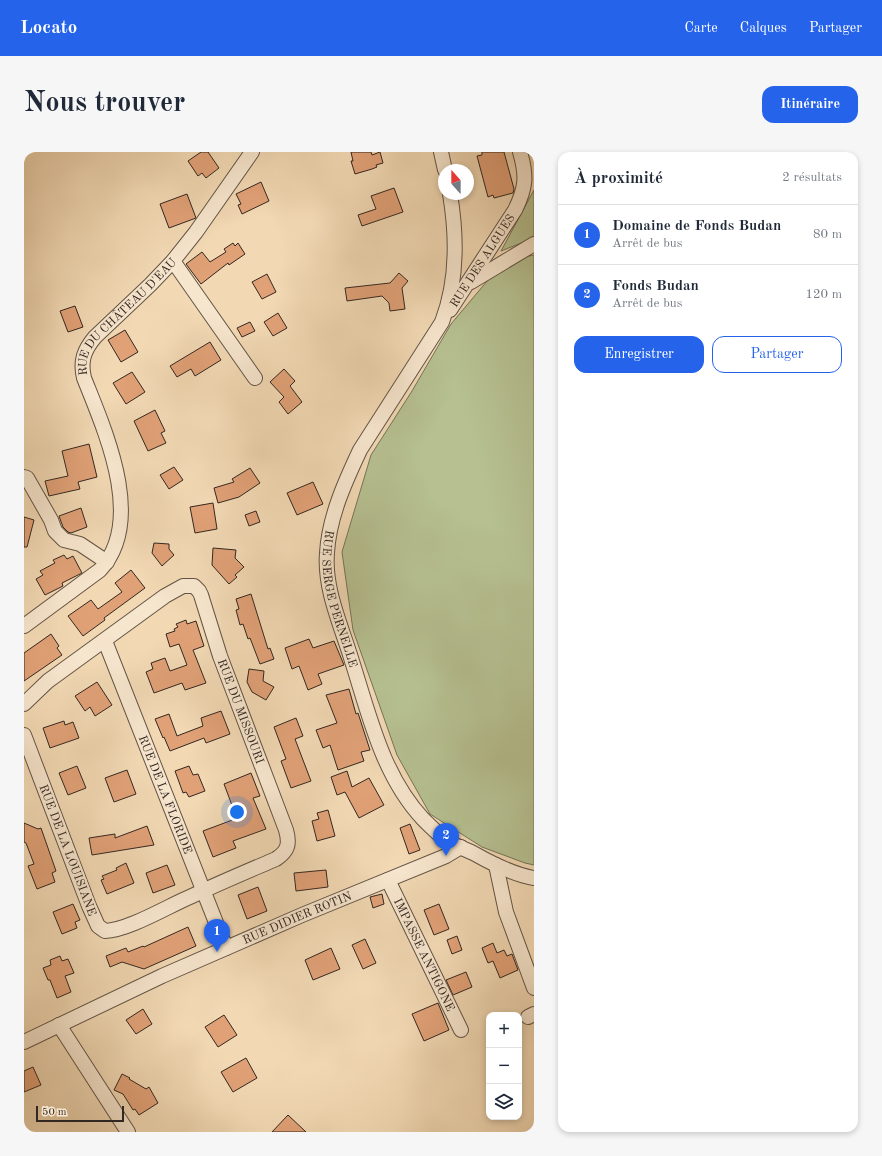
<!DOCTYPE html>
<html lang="fr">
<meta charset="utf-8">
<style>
body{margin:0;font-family:"Old Standard TT",serif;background:#f6f6f7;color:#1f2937}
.controls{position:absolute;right:12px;bottom:12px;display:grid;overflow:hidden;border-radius:8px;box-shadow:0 2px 6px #0003}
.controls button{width:36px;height:36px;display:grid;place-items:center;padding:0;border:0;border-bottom:1px solid #e0e1e3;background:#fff;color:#1f2937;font:20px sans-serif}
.compass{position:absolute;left:414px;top:12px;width:36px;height:36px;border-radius:50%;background:#fff;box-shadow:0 2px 6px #0003;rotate:339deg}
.scale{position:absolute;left:12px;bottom:10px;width:88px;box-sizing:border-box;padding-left:4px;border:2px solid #332721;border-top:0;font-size:11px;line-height:14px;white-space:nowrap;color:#332721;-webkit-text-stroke:3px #f7e6ce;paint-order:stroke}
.you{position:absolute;left:213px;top:660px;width:14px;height:14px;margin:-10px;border:3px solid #fff;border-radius:50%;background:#1a73e8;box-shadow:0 0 0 6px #1a73e833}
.badge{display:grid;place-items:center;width:26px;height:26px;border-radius:50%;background:#2563eb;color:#fff;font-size:13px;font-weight:700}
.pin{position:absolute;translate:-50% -33px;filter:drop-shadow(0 1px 2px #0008)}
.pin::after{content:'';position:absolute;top:21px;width:14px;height:12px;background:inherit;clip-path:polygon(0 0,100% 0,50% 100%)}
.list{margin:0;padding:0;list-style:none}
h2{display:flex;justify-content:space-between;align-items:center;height:52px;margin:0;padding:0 16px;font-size:17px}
h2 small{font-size:13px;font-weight:400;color:#747a83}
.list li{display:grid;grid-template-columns:26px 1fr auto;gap:12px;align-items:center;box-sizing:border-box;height:60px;padding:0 16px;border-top:1px solid #e0e1e3}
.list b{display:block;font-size:15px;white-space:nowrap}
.list p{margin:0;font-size:13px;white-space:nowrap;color:#747a83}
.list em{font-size:13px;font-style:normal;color:#747a83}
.actions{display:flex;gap:8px;padding:12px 16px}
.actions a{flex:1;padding:9px 0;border:1px solid #2563eb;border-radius:12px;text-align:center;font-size:14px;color:#2563eb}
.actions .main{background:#2563eb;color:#fff}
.icon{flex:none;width:22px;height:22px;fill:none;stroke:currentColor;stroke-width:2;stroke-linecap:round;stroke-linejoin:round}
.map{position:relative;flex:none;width:510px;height:980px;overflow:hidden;border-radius:12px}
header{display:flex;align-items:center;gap:24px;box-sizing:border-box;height:56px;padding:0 20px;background:#2563eb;color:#fff}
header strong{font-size:19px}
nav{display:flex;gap:22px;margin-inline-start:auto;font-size:14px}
.intro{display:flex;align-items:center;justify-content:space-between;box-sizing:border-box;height:96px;padding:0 24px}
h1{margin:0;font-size:28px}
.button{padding:10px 18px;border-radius:12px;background:#2563eb;color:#fff;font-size:14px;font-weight:700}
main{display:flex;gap:24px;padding:0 24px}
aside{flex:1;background:#fff;border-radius:12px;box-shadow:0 2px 6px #0003}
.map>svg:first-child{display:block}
.green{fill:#b6c091;stroke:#747459}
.building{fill:#e1a177;stroke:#332721}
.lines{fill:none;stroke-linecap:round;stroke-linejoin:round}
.minor-casing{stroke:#635446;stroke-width:16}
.minor{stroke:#f7e6ce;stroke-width:14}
.labels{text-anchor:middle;stroke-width:4;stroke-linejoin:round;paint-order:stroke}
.street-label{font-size:12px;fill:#332721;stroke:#f7e6ce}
</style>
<header>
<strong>Locato</strong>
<nav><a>Carte</a><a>Calques</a><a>Partager</a></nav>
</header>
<div class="intro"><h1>Nous trouver</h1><a class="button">Itinéraire</a></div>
<main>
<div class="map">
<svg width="510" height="980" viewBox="0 0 510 980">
<rect width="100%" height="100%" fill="#f2d9b4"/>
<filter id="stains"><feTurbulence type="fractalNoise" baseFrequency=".005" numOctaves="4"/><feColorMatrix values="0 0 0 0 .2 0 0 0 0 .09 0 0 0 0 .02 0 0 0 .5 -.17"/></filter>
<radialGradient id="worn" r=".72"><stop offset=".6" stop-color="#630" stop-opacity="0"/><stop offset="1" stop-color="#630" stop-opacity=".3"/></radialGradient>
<g class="green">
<path d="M 510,38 L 510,86 L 477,99 Z"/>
<path d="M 510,103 L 510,713 L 501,711 L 458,695 L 406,662 L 373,603 L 329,478 L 318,400 L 347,303 L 388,239 L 427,172 L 464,128 L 500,105 Z"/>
</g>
<g class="building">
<path d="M 177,0 L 184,0 L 195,16 L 182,26 L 178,21 L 174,24 L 164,9 Z"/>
<path d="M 327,0 L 347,0 L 348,3 L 356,0 L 359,11 L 352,13 L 353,15 L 348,17 L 331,22 L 327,9 L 329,9 Z"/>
<path d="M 458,0 L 480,0 L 490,37 L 489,41 L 470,46 L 469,43 L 464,45 L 453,4 L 458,3 Z"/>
<path d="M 237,30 L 245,49 L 218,62 L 214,53 L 217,52 L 212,42 Z"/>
<path d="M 370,36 L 379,60 L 338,74 L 334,63 L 352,57 L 347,44 Z"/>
<path d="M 163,42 L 172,66 L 145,76 L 136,52 Z"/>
<path d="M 209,91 L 211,94 L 214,91 L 221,102 L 205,113 L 204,111 L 177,132 L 162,112 L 178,100 L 186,110 L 202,100 L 200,97 Z"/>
<path d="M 375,121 L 384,129 L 378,136 L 381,157 L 366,159 L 365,151 L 358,144 L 323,149 L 321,136 L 366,131 Z"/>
<path d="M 243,122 L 252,140 L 238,147 L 228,130 Z"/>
<path d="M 51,154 L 59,175 L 44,180 L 36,159 Z"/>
<path d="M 254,161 L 263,176 L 249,184 L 240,170 Z"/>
<path d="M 226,170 L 231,179 L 218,185 L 213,176 Z"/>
<path d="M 101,178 L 114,200 L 97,210 L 84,188 Z"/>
<path d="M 186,190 L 197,208 L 171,224 L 167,217 L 153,225 L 146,214 Z"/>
<path d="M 260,217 L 271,229 L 266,234 L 278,250 L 264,262 L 255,250 L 260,245 L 246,230 Z"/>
<path d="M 108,220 L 121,240 L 102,252 L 89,231 Z"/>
<path d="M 131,258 L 141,279 L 137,281 L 142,291 L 124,299 L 110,269 Z"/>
<path d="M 65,292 L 73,325 L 54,330 L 56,337 L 25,344 L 21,329 L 44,324 L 38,299 Z"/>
<path d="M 150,315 L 159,328 L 145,337 L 136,323 Z"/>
<path d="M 226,316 L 236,331 L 215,345 L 194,351 L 190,336 L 210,330 L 208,327 Z"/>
<path d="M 289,330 L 299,352 L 273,363 L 263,341 Z"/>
<path d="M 189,351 L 193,377 L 171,381 L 166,355 Z"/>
<path d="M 57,356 L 63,375 L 47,381 L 44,380 L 39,375 L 35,364 Z"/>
<path d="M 232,359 L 236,370 L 225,374 L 221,363 Z"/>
<path d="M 0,365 L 10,368 L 3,395 L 0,395 Z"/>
<path d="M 130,391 L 145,392 L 145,397 L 150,403 L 138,414 L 128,401 Z"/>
<path d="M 189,396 L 212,398 L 211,406 L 220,415 L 211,423 L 213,425 L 205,432 L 188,413 Z"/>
<path d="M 40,403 L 43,407 L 49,404 L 58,421 L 38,431 L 39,434 L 21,443 L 12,427 L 19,423 L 16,419 L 31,411 L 29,408 Z"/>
<path d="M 107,418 L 121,436 L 80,466 L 81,468 L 59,484 L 44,464 L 67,448 L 74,457 L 98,440 L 91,431 Z"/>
<path d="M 227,442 L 244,497 L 246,496 L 250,507 L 236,512 L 226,486 L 224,487 L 219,472 L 216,473 L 212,458 L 215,457 L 212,447 Z"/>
<path d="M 162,468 L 163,472 L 172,469 L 180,494 L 169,498 L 182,531 L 161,538 L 158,531 L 130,541 L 122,520 L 129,517 L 127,511 L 141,506 L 146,519 L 163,513 L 155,492 L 146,495 L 142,482 L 151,479 L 150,477 L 154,475 L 152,472 Z"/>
<path d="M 27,482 L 35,494 L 33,496 L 38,503 L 0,529 L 0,501 Z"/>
<path d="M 285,487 L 289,496 L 310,489 L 320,513 L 294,522 L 298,532 L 284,538 L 275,514 L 268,517 L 261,496 Z"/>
<path d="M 225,517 L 240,519 L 239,529 L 250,535 L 242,548 L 228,540 L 223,530 Z"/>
<path d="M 73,530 L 88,553 L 71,564 L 66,555 L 61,559 L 51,544 Z"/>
<path d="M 325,537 L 332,562 L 334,561 L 346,598 L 337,600 L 340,609 L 314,618 L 306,593 L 299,596 L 292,578 L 313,571 L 302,543 Z"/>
<path d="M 197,559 L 206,582 L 182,591 L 180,586 L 146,599 L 140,585 L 139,586 L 131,567 L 145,562 L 153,584 L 179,574 L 177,566 Z"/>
<path d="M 272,566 L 279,584 L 271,587 L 287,629 L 267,636 L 257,609 L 262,607 L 250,575 Z"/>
<path d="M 40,569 L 41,573 L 49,570 L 55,586 L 26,596 L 19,576 Z"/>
<path d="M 53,614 L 62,636 L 44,643 L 35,621 Z"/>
<path d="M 165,614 L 169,623 L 174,622 L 181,639 L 165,645 L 162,640 L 159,641 L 151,619 Z"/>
<path d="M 103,618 L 112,642 L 90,650 L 81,626 Z"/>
<path d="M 323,619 L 328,635 L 345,626 L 360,653 L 335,666 L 321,640 L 313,643 L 307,625 Z"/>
<path d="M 227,621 L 236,644 L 229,646 L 242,677 L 209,689 L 212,696 L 189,705 L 179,679 L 211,667 L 210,665 L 212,664 L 200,632 Z"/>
<path d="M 304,658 L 311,684 L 293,689 L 288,669 L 295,667 L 293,661 Z"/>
<path d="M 0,671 L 14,677 L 17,676 L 32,719 L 28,721 L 31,730 L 13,737 L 4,714 L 10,712 L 2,691 L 0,690 Z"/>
<path d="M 386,672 L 396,698 L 385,702 L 376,676 Z"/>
<path d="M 123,674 L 130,693 L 68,703 L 65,686 L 91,682 L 91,686 Z"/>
<path d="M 102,711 L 110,731 L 83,742 L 77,728 L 80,727 L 78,724 L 93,718 L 92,716 Z"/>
<path d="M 143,713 L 151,733 L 129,741 L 122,721 Z"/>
<path d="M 302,718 L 304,735 L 272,739 L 270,721 Z"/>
<path d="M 234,735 L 243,759 L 223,767 L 214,743 Z"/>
<path d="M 358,742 L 360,752 L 349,756 L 346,745 Z"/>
<path d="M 49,752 L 56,768 L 51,770 L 53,776 L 38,782 L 29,760 Z"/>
<path d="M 415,752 L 425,777 L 410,783 L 400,758 Z"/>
<path d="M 164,775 L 172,794 L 120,817 L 98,810 L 86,815 L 82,804 L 102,796 L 104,800 L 119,794 L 120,795 Z"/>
<path d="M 433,784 L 438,798 L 428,802 L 423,788 Z"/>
<path d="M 341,787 L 352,811 L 339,817 L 328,793 Z"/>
<path d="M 469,791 L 473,801 L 480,798 L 483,804 L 488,802 L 494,818 L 476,826 L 469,809 L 464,811 L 458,796 Z"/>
<path d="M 307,796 L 316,817 L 289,828 L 281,808 Z"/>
<path d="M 36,804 L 38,809 L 44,807 L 50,821 L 41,824 L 47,840 L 33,846 L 26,828 L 24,828 L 19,816 L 27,813 L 26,808 Z"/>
<path d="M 442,820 L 448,835 L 429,843 L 422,828 Z"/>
<path d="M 414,851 L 425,878 L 400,889 L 388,862 Z"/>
<path d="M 119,857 L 128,872 L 112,882 L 102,868 Z"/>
<path d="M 200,863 L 213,883 L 194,895 L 181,875 Z"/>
<path d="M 222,906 L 233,926 L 209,940 L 197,920 Z"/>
<path d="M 9,915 L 17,933 L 0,940 L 0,919 Z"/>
<path d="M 98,922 L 106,926 L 105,927 L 122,937 L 125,935 L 134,951 L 115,963 L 111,957 L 109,958 L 99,942 L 90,938 Z"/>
<path d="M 264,963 L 282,980 L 248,980 Z"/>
</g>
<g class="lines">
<defs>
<g id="minor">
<path d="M 417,0 L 421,18"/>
<path id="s1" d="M 426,42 C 433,84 433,131 418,170 L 336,298 C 321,330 305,365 303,401 C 300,437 317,473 327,506 C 345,562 358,623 399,667 C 406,674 414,682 422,688 C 430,694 442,697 451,702 C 467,711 492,723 510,726"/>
<path d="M 149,109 L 231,226"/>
<path d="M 447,130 L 510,92"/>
<path id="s2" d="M 426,158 L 491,58 C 502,36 503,24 496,0"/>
<path d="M 0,325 L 3,326 L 27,368 L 31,379 L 40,388 L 56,392 L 83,410"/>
<path id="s3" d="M 0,474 L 76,418 C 122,369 81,279 60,226 C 56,209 60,198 71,185 L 126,133 L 149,109 L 172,80 L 228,0"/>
<path id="s4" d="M 81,489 L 202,796"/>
<path id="s5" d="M 0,552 L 24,529 L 141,444 L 159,434 L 170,434 L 175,439 L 177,443 L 196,504 L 262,678 C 266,692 264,699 252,707 C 224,719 195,731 168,744 C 144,754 105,778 81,779 L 74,774 L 65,754 L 0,583"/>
<path d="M 472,713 L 482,760 L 510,836"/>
<path id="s6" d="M 364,728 L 437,878"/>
<path d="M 504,865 L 510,862"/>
<path d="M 35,873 L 104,980"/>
<path id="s7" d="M 0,890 L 138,824 L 278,763 L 422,704 L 437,695"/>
</g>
</defs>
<use href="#minor" class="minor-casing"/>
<use href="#minor" class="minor"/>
</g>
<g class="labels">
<g class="street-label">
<text dy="4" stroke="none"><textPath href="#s2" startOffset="59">RUE DES ALGUES</textPath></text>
<text dy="4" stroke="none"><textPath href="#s3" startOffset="376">RUE DU CHÂTEAU D'EAU</textPath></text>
<text dy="4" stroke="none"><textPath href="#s1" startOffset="438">RUE SERGE PERNELLE</textPath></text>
<text dy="4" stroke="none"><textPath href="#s5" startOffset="344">RUE DU MISSOURI</textPath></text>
<text dy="4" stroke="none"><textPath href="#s4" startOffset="165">RUE DE LA FLORIDE</textPath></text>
<text transform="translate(44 698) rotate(69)" y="4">RUE DE LA LOUISIANE</text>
<text dy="4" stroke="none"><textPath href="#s7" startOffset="300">RUE DIDIER ROTIN</textPath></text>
<text dy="4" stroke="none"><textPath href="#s6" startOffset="83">IMPASSE ANTIGONE</textPath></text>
</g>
</g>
<rect width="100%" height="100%" filter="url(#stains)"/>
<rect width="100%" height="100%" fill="url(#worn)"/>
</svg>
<div class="controls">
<button>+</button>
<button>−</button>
<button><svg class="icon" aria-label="layers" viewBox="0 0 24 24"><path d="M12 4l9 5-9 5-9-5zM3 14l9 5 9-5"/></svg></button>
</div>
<svg class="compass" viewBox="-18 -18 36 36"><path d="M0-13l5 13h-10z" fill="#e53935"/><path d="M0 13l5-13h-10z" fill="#747a83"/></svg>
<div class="scale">50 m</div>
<div class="you"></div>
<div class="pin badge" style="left:193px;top:800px">1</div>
<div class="pin badge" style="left:422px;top:704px">2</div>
</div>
<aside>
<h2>À proximité<small>2 résultats</small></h2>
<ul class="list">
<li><span class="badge">1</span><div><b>Domaine de Fonds Budan</b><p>Arrêt de bus</p></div><em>80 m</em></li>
<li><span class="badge">2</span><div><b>Fonds Budan</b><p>Arrêt de bus</p></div><em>120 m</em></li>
</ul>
<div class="actions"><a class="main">Enregistrer</a><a>Partager</a></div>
</aside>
</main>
